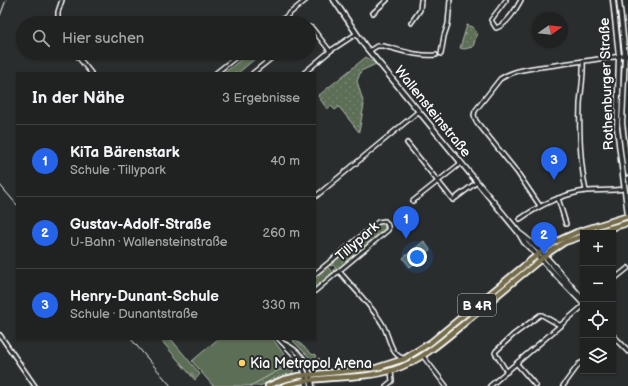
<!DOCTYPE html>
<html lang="de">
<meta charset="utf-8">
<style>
body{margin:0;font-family:"Balsamiq Sans",sans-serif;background:#282a2a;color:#f1f3f6}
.controls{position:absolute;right:12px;bottom:12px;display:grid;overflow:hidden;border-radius:0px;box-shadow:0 1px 3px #0004}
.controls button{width:36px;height:36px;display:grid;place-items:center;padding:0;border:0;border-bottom:1px solid #3d3f40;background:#202222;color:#f1f3f6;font:20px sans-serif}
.compass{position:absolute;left:532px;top:12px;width:36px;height:36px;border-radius:50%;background:#202222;box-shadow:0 1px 3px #0004;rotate:76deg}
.you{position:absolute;left:417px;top:257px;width:14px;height:14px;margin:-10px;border:3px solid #fff;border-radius:50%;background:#1a73e8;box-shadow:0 0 0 6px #1a73e833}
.badge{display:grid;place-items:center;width:26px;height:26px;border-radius:50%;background:#2563eb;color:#fff;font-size:13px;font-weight:700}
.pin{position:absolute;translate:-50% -33px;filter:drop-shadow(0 1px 2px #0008)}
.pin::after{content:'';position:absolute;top:21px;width:14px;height:12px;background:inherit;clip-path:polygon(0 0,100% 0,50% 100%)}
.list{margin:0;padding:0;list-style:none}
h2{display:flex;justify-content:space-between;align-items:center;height:52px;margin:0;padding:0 16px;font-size:17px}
h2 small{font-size:13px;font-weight:400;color:#a2a4a5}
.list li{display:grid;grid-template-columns:26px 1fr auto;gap:12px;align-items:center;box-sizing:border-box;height:72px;padding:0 16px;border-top:1px solid #3d3f40}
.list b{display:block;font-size:15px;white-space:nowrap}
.list p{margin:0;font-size:13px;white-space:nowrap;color:#a2a4a5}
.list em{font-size:13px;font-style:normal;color:#a2a4a5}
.icon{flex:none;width:22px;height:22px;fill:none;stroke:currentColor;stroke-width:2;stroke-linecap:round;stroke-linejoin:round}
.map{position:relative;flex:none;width:628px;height:386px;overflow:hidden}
.search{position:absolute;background:#202222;box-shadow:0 1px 3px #0004;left:16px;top:16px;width:300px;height:44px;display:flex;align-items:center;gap:10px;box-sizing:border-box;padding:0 14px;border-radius:22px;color:#a2a4a5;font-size:15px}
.panel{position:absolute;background:#202222;box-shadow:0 1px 3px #0004;left:16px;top:72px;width:300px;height:268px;border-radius:0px}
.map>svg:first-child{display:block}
.grass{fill:url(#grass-dots);stroke:#aeb6ab}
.forest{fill:url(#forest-firs);stroke:#aeb6ab}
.garden{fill:#5d6e57;stroke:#aeb6ab}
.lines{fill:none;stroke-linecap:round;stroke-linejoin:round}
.street-casing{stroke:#fff;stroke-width:6}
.secondary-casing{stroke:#fff;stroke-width:7}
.primary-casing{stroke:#fff;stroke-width:8}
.street{stroke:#2a2d2e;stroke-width:3}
.secondary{stroke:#2a2d2e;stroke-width:4}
.primary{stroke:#746c4b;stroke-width:4.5}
.rail{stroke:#fff;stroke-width:1}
.poi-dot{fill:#ffd166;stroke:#2a2d2e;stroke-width:1.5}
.labels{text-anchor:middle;stroke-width:4;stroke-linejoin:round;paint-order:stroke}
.shield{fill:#2a2d2e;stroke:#bfc0c0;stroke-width:1}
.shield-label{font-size:13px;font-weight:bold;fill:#fff}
.street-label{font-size:14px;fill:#fff;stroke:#2a2d2e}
.poi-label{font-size:14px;fill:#fff;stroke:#2a2d2e;text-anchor:start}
</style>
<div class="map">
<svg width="628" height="386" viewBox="0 0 628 386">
<defs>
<pattern id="grass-dots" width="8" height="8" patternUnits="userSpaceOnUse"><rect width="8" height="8" fill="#5d6e57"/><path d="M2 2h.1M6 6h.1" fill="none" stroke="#758470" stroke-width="1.8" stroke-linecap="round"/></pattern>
<pattern id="forest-firs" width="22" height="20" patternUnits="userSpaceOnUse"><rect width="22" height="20" fill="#5d6e57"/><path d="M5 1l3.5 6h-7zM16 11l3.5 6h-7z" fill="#758470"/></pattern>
</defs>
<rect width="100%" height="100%" fill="#2a2d2e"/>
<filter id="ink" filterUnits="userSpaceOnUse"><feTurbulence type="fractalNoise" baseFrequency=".025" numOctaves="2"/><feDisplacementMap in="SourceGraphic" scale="8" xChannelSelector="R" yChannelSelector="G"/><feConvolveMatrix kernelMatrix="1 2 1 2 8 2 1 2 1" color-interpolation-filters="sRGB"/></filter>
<g filter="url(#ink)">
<g class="grass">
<path d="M 467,25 L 473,27 L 477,33 L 473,47 L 464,49 L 460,48 Z"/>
<path d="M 366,57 L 376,64 L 361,71 L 357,81 L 364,105 L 359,132 L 339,107 L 335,110 L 331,106 L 327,109 L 318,96 Z"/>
<path d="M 382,223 L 385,226 L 384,231 L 335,272 L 333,270 L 336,268 L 333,265 L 330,266 L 329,265 L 378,224 Z"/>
<path d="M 424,241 L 430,250 L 410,267 L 403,258 Z"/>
<path d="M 532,262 C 507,283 483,304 458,325 C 437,343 416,362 389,369 C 366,375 342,375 319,377 L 319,376 C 357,372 387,372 421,351 Z"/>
<path d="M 327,266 L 333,273 L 315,288 L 315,276 Z"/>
<path d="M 295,339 L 313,355 L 315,354 L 317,356 L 315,358 L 316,360 L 319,358 L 321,361 L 318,365 L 317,365 L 293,341 Z"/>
<path d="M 293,367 L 293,373 L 272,380 L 260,386 L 250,386 L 279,370 Z"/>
</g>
<path class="forest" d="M 160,339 L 171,339 L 200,374 L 195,380 Z"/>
<g class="garden">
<path d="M 249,53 L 262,53 L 238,73 L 224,73 Z"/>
<path d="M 218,339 L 273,339 L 293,367 L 279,370 L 250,386 L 213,386 L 192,361 Z"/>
</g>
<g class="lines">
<defs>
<g id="street">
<path d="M 506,0 L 491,20 L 496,28 C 507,25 516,9 521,0"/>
<path d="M 373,13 L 387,0"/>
<path d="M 58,23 L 58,12 L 62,0"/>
<path d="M 278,23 L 306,0"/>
<path d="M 411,23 L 420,10 L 421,0"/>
<path d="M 309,27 L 312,28 L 330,51"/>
<path d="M 369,51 L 377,46 L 383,46 C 400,50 419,57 436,55"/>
<path d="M 75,53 L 91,73"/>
<path d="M 441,54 L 444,36 L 448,24 L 450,0"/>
<path d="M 583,61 C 584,75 581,90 580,104 C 579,133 580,162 586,191"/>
<path d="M 216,73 L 241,53"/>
<path d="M 253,73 L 278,53"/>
<path d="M 304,73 L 330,51 L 356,34"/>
<path d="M 407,143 L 453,200 L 477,182"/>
<path d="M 315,197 L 419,111"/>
<path d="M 558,198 L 566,224"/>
<path d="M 413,201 L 461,163"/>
<path d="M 540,206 L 517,172 L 476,121 L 474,115 L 475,111 L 500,79 C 513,70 532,68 548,66 C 574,62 601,59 628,55"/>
<path d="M 520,219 C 540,205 562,194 586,191 C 599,190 612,191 624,189"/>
<path d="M 339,271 C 352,287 375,309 384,327 C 389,337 391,355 403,358"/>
<path d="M 613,271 L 617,276"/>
<path d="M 315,274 L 378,222 L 385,221 C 388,224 389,226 388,230 L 315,291"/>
<path d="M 613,280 L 628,268"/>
<path d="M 0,335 L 35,386"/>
<path d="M 279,339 C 289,350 301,359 305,374"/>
<path d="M 285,344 C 297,350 307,360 310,374"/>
<path d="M 423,356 L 446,386"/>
<path d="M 517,364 L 536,386"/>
<path d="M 507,372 L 495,353 L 496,351 L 513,335 L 540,315 L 542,315 L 561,326"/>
<path d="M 386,386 L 392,381 L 391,371"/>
<path d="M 490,386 L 583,306"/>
<path d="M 563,386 L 579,364 L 583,362"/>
</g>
<g id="secondary">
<path d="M 334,0 L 365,46 L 519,233 C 543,250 560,274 579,295 L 583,302"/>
<path d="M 613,0 L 619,56 L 617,128 L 628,215"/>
<path d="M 619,0 L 625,55 L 622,123 L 628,173"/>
<path d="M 520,235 L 524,242 L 531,249 L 582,302"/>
<path d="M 613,336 L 628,351"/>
<path d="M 305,374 L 307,386"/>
<path d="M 310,374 L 312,386"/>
</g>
<g id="primary">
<path d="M 593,233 L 628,223"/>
<path d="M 268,386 L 282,380 L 298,376 L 376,368 L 404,359 L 430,343 L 531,260 L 553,243 L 577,232 L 628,216"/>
<path d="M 284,386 C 319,374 357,381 393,370 C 424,360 448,336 473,316 C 498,294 524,273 550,252 L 565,242 L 583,236"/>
</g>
</defs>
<use href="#street" class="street-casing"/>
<use href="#secondary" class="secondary-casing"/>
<use href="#primary" class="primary-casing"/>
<use href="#street" class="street"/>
<use href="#secondary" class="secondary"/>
<use href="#primary" class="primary"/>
<g class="rail">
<path d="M 0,16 L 6,0"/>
<path d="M 0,185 L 17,205"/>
<path d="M 131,339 L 171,386"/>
</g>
</g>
</g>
<circle class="poi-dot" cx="242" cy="363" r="4"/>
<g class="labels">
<rect class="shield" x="458" y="294" width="38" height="22" rx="3"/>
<g class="shield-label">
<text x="477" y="310">B 4R</text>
</g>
<g class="street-label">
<text transform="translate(606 84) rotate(-92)" y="5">Rothenburger Straße</text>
<text transform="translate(433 111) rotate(51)" y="5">Wallensteinstraße</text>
<text transform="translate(357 241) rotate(-41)" y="5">Tillypark</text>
</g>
<g class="poi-label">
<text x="250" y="368">Kia Metropol Arena</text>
</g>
</g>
</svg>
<div class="controls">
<button>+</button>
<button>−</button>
<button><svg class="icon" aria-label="locate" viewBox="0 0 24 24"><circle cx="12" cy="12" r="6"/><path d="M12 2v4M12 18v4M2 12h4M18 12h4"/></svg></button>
<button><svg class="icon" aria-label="layers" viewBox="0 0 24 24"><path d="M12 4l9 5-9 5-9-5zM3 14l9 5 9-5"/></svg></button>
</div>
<svg class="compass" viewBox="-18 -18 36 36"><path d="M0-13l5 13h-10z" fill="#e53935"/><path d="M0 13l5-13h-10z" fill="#a2a4a5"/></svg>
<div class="you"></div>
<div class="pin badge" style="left:406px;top:239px">1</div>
<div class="pin badge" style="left:544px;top:255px">2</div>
<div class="pin badge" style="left:554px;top:180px">3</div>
<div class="search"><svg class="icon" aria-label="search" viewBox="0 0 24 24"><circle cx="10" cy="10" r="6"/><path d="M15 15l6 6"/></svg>Hier suchen</div>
<section class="panel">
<h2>In der Nähe<small>3 Ergebnisse</small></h2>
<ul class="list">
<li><span class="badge">1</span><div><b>KiTa Bärenstark</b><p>Schule · Tillypark</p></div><em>40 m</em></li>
<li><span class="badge">2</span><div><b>Gustav-Adolf-Straße</b><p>U-Bahn · Wallensteinstraße</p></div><em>260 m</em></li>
<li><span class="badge">3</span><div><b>Henry-Dunant-Schule</b><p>Schule · Dunantstraße</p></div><em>330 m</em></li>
</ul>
</section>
</div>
